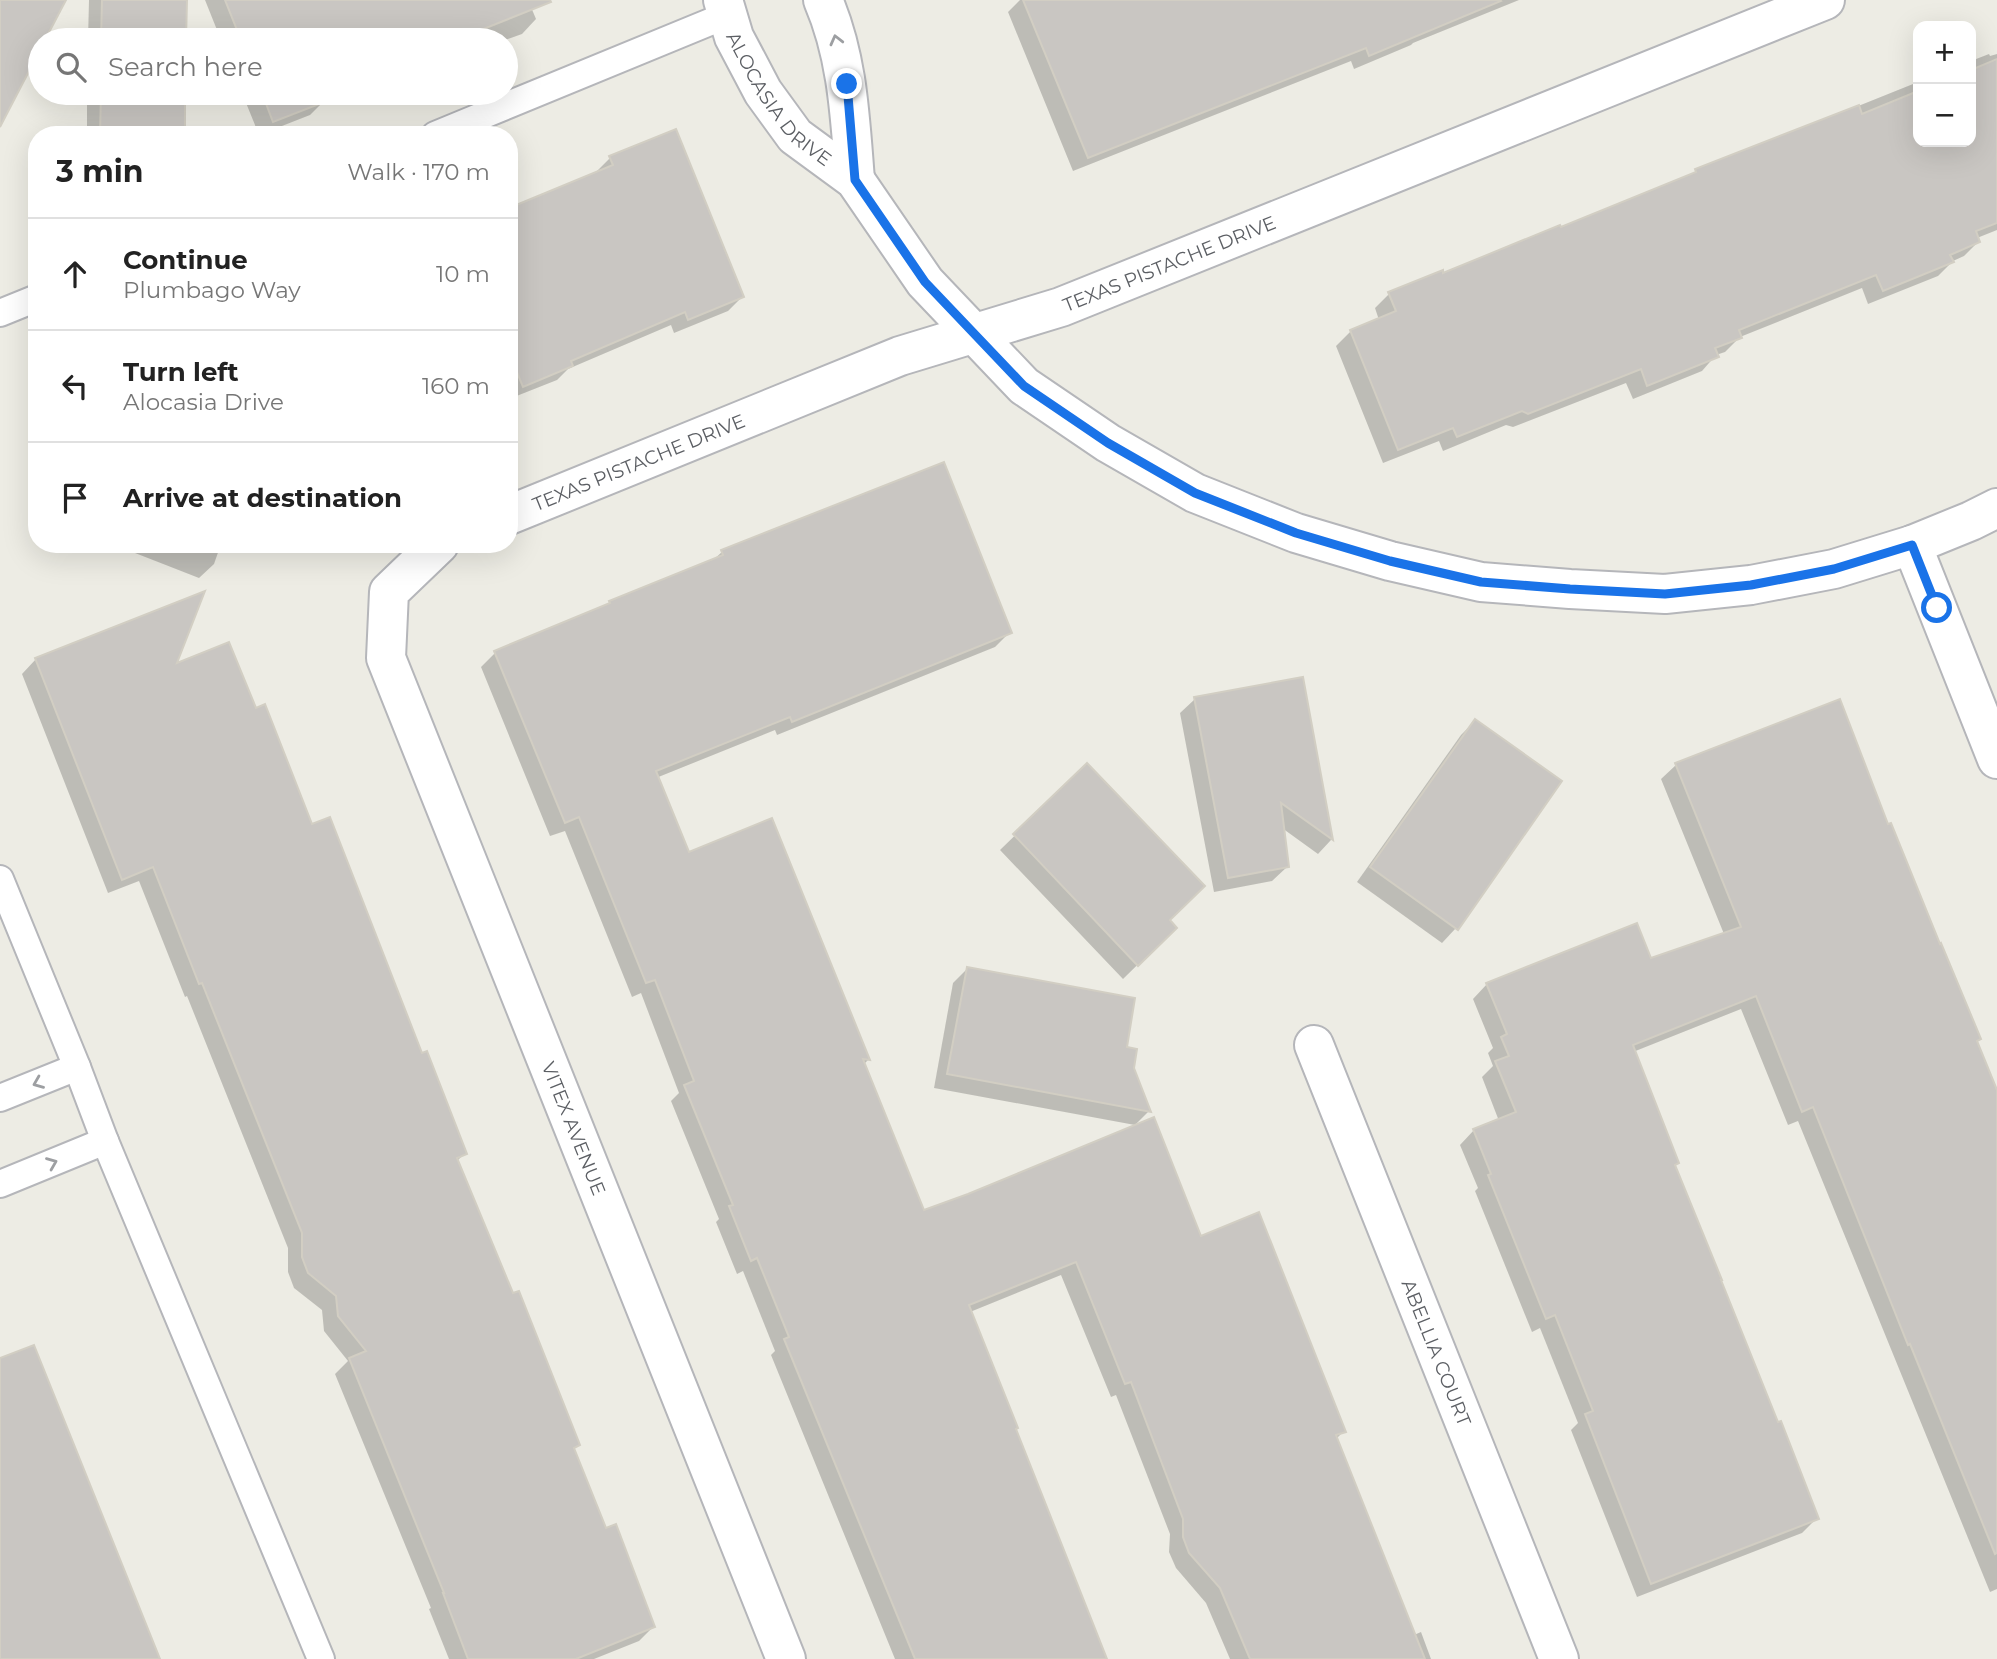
<!DOCTYPE html>
<meta charset="utf-8">
<style>
body{margin:0;font-family:Montserrat,sans-serif;background:#f2f2f2;color:#222}
.controls{position:absolute;right:21px;top:21px;display:grid;overflow:hidden;border-radius:14px;box-shadow:0 7px 28px #0002}
.controls button{width:63px;height:63px;display:grid;place-items:center;padding:0;border:0;border-bottom:2px solid #e0e0e0;background:#fff;color:#222;font:35px sans-serif}
.stop{position:absolute;width:21px;height:21px;margin:-16px;border:5px solid #1a73e8;border-radius:50%;background:#fff}
.stop.end{background:#1a73e8;border-color:#fff;box-shadow:0 2px 7px #0008}
.list{margin:0;padding:0;list-style:none}
h2{display:flex;justify-content:space-between;align-items:center;height:91px;margin:0;padding:0 28px;font-size:30px}
h2 small{font-size:23px;font-weight:400;color:#767676}
.list li{display:grid;grid-template-columns:46px 1fr auto;gap:21px;align-items:center;box-sizing:border-box;height:112px;padding:0 28px;border-top:2px solid #e0e0e0}
.list b{display:block;font-size:26px;white-space:nowrap}
.list p{margin:0;font-size:23px;white-space:nowrap;color:#767676}
.list em{font-size:23px;font-style:normal;color:#767676}
.icon{flex:none;width:38px;height:38px;fill:none;stroke:currentColor;stroke-width:2;stroke-linecap:round;stroke-linejoin:round}
.map{position:relative;flex:none;width:1997px;height:1659px;overflow:hidden}
.search{position:absolute;background:#fff;box-shadow:0 7px 28px #0002;left:28px;top:28px;width:490px;height:77px;display:flex;align-items:center;gap:18px;box-sizing:border-box;padding:0 24px;border-radius:38px;color:#767676;font-size:26px}
.panel{position:absolute;background:#fff;box-shadow:0 7px 28px #0002;left:28px;top:126px;width:490px;height:427px;border-radius:28px}
.map>svg:first-child{display:block}
.shadow{fill:#0003}
.building{fill:#c9c6c2;stroke:#d2cec3;stroke-width:2}
.lines{fill:none;stroke-linecap:round;stroke-linejoin:round}
.service-casing{stroke:#b5b6ba;stroke-width:30}
.minor-casing{stroke:#b5b6ba;stroke-width:42}
.service{stroke:#fff;stroke-width:26}
.minor{stroke:#fff;stroke-width:38}
.oneway{stroke:#9d9fa2}
.route{stroke:#1a73e8;stroke-width:9}
.labels{text-anchor:middle;stroke-width:6;stroke-linejoin:round;paint-order:stroke}
.street-label{font-size:19px;fill:#5c5f64;stroke:#fff}
</style>
<div class="map">
<svg width="1997" height="1659" viewBox="0 0 1997 1659">
<rect width="100%" height="100%" fill="#edece4"/>
<g class="shadow">
<path d="M 89,0 L 185,0 L 184,40 L 88,40 Z"/>
<path d="M 205,0 L 528,0 L 536,19 L 522,34 L 505,40 L 221,40 Z"/>
<path d="M 1020,0 L 1519,0 L 1413,43 L 1411,45 L 1354,69 L 1351,61 L 1073,171 L 1008,12 Z"/>
<path d="M 1989,54 L 1990,56 L 1997,54 L 1997,230 L 1977,238 L 1978,242 L 1964,256 L 1953,261 L 1938,276 L 1868,304 L 1862,288 L 1740,337 L 1725,352 L 1716,355 L 1702,371 L 1633,399 L 1626,383 L 1513,427 L 1506,425 L 1443,451 L 1439,441 L 1383,463 L 1336,346 L 1351,331 L 1379,320 L 1375,308 L 1389,294 L 1442,275 L 1690,177 L 1696,171 L 1918,82 L 1918,142 L 1971,142 L 1971,61 Z"/>
<path d="M 87,93 L 184,93 L 183,135 L 87,135 Z"/>
<path d="M 242,93 L 344,93 L 324,101 L 310,115 L 259,135 Z"/>
<path d="M 610,158 L 742,297 L 728,311 L 674,333 L 671,325 L 568,369 L 557,380 L 509,399 L 509,210 L 596,174 L 596,172 Z"/>
<path d="M 37,501 L 37,515 L 32,513 Z"/>
<path d="M 112,544 L 221,544 L 214,564 L 199,578 Z"/>
<path d="M 722,552 L 1010,632 L 995,647 L 777,735 L 775,730 L 656,778 L 688,854 L 771,820 L 868,1060 L 863,1065 L 923,1212 L 1200,1238 L 1344,1431 L 1336,1439 L 1414,1635 L 1421,1632 L 1431,1659 L 1230,1659 L 1206,1603 L 1176,1568 L 1169,1552 L 1170,1534 L 1116,1395 L 1111,1397 L 1061,1275 L 970,1312 L 1014,1430 L 1106,1659 L 895,1659 L 771,1355 L 775,1351 L 743,1271 L 737,1274 L 716,1222 L 719,1219 L 671,1101 L 679,1093 L 641,993 L 632,997 L 565,831 L 550,836 L 481,667 L 495,653 L 606,607 L 610,603 L 712,561 Z"/>
<path d="M 36,659 L 174,666 L 255,710 L 421,1055 L 465,1153 L 456,1162 L 578,1445 L 573,1450 L 605,1530 L 653,1627 L 639,1641 L 594,1659 L 449,1659 L 429,1609 L 431,1608 L 335,1374 L 348,1361 L 324,1331 L 322,1310 L 294,1288 L 288,1272 L 288,1248 L 187,996 L 185,997 L 139,881 L 108,893 L 22,674 Z"/>
<path d="M 1301,679 L 1331,840 L 1318,854 L 1282,828 L 1287,867 L 1272,881 L 1214,892 L 1180,713 L 1195,699 Z"/>
<path d="M 1839,702 L 1887,826 L 1979,1039 L 1975,1043 L 1997,1094 L 1997,1589 L 1990,1592 L 1798,1121 L 1788,1125 L 1741,1009 L 1633,1052 L 1673,1166 L 1817,1518 L 1802,1533 L 1637,1597 L 1571,1430 L 1578,1423 L 1540,1328 L 1532,1332 L 1475,1191 L 1478,1188 L 1460,1145 L 1474,1130 L 1499,1121 L 1482,1077 L 1493,1066 L 1488,1053 L 1493,1048 L 1473,999 L 1487,984 L 1650,960 L 1724,934 L 1661,779 L 1676,765 Z"/>
<path d="M 1475,721 L 1456,928 L 1442,943 L 1357,882 L 1461,735 Z"/>
<path d="M 1087,766 L 1168,920 L 1175,928 L 1123,979 L 1000,850 Z"/>
<path d="M 967,969 L 1125,1048 L 1149,1111 L 1135,1125 L 934,1088 L 953,983 Z"/>
</g>
<g class="building">
<path d="M 0,0 L 66,0 L 45,40 L 40,40 L 40,50 L 0,127 Z"/>
<path d="M 102,0 L 187,0 L 186,40 L 101,40 Z"/>
<path d="M 225,0 L 550,0 L 551,2 L 456,40 L 241,40 Z"/>
<path d="M 1023,0 L 1500,0 L 1501,1 L 1369,56 L 1366,48 L 1088,158 Z"/>
<path d="M 1997,59 L 1997,223 L 1976,231 L 1980,242 L 1950,255 L 1954,262 L 1883,291 L 1876,275 L 1739,330 L 1742,338 L 1715,348 L 1719,357 L 1647,386 L 1641,369 L 1528,414 L 1522,411 L 1457,437 L 1453,428 L 1398,450 L 1350,330 L 1396,311 L 1388,292 L 1443,270 L 1443,273 L 1560,225 L 1561,227 L 1696,172 L 1695,169 L 1859,105 L 1862,114 L 1918,91 L 1918,142 L 1971,142 L 1971,70 Z"/>
<path d="M 101,93 L 185,93 L 185,135 L 100,135 Z"/>
<path d="M 262,93 L 326,93 L 324,94 L 327,101 L 273,122 Z"/>
<path d="M 676,129 L 744,297 L 688,320 L 685,312 L 571,361 L 573,366 L 523,387 L 509,353 L 509,208 L 613,165 L 609,156 Z"/>
<path d="M 944,462 L 1012,633 L 792,722 L 790,717 L 656,771 L 689,852 L 772,818 L 870,1060 L 863,1059 L 924,1210 L 968,1194 L 1154,1117 L 1201,1236 L 1259,1212 L 1346,1432 L 1336,1435 L 1425,1659 L 1250,1659 L 1220,1588 L 1189,1553 L 1183,1537 L 1183,1519 L 1131,1382 L 1125,1384 L 1076,1262 L 969,1305 L 1018,1428 L 1016,1429 L 1107,1659 L 915,1659 L 784,1339 L 789,1337 L 757,1258 L 751,1261 L 729,1206 L 733,1205 L 684,1085 L 694,1081 L 655,980 L 646,983 L 579,817 L 565,823 L 494,651 L 610,603 L 609,601 L 723,555 L 721,550 Z"/>
<path d="M 205,591 L 177,663 L 229,642 L 256,708 L 265,704 L 312,824 L 330,817 L 422,1053 L 427,1051 L 467,1154 L 457,1158 L 513,1293 L 519,1291 L 580,1445 L 574,1448 L 606,1528 L 616,1524 L 655,1627 L 576,1659 L 468,1659 L 443,1593 L 444,1593 L 349,1358 L 366,1351 L 338,1316 L 336,1296 L 308,1273 L 302,1257 L 302,1233 L 202,983 L 199,984 L 153,867 L 122,880 L 35,658 Z"/>
<path d="M 1303,677 L 1333,840 L 1281,803 L 1289,867 L 1228,878 L 1194,697 Z"/>
<path d="M 1840,699 L 1888,824 L 1891,823 L 1940,944 L 1941,943 L 1981,1039 L 1977,1041 L 1997,1090 L 1997,1553 L 1995,1554 L 1910,1344 L 1908,1345 L 1813,1107 L 1802,1112 L 1756,996 L 1633,1045 L 1679,1163 L 1675,1165 L 1722,1280 L 1721,1280 L 1778,1422 L 1781,1421 L 1819,1519 L 1651,1584 L 1585,1414 L 1593,1411 L 1555,1315 L 1546,1319 L 1488,1175 L 1491,1174 L 1473,1129 L 1516,1112 L 1495,1061 L 1509,1056 L 1501,1037 L 1507,1034 L 1486,983 L 1637,923 L 1651,958 L 1741,927 L 1675,763 Z"/>
<path d="M 1475,719 L 1562,781 L 1458,930 L 1370,867 Z"/>
<path d="M 1087,763 L 1205,886 L 1170,920 L 1177,928 L 1138,966 L 1013,834 Z"/>
<path d="M 967,967 L 1135,998 L 1127,1047 L 1137,1049 L 1134,1068 L 1151,1112 L 947,1074 Z"/>
<path d="M 34,1345 L 160,1659 L 0,1659 L 0,1358 Z"/>
</g>
<g class="lines">
<defs>
<g id="service">
<path d="M 435,135 L 727,15"/>
<path d="M 0,313 L 37,298"/>
<path d="M 0,879 L 77,1067 L 105,1141 L 321,1659"/>
<path d="M 0,1098 L 77,1067"/>
<path d="M 0,1184 L 105,1141"/>
</g>
<g id="minor">
<path id="s1" d="M 723,0 L 734,37 L 763,92 L 795,136 L 855,180 L 925,282 L 1024,386 L 1108,443 L 1195,493 L 1296,533 L 1390,561 L 1481,582 L 1570,589 L 1665,594 L 1751,585 L 1834,569 L 1912,545 L 1971,521 L 1997,508"/>
<path d="M 823,0 C 848,58 850,118 855,180"/>
<path id="s2" d="M 509,515 L 900,356 L 1061,307 L 1825,0"/>
<path id="s3" d="M 439,544 L 389,592 L 386,658 L 786,1659"/>
<path d="M 1912,545 L 1997,759"/>
<path id="s4" d="M 1314,1045 L 1559,1659"/>
</g>
</defs>
<use href="#service" class="service-casing"/>
<use href="#minor" class="minor-casing"/>
<use href="#service" class="service"/>
<use href="#minor" class="minor"/>
</g>
<defs><path id="oneway-chevron" d="M-2-3.5L2.5 0L-2 3.5" fill="none" stroke-width="1.6" stroke-linecap="round" stroke-linejoin="round" transform="scale(1.75)"/></defs>
<g class="oneway">
<use href="#oneway-chevron" transform="translate(836 40) rotate(-104)"/>
<use href="#oneway-chevron" transform="translate(38 1083) rotate(158)"/>
<use href="#oneway-chevron" transform="translate(52 1163) rotate(-22)"/>
</g>
<g class="lines">
<path class="route" d="M 847,84 L 855,180 L 925,282 L 1024,386 L 1108,443 L 1195,493 L 1296,533 L 1390,561 L 1481,582 L 1570,589 L 1665,594 L 1751,585 L 1834,569 L 1912,545 L 1937,608"/>
</g>
<g class="labels">
<g class="street-label">
<text dy="7" stroke="none"><textPath href="#s1" startOffset="116">ALOCASIA DRIVE</textPath></text>
<text dy="7" stroke="none"><textPath href="#s2" startOffset="707">TEXAS PISTACHE DRIVE</textPath></text>
<text dy="7" stroke="none"><textPath href="#s2" startOffset="140">TEXAS PISTACHE DRIVE</textPath></text>
<text dy="7" stroke="none"><textPath href="#s3" startOffset="642">VITEX AVENUE</textPath></text>
<text dy="7" stroke="none"><textPath href="#s4" startOffset="331">ABELLIA COURT</textPath></text>
</g>
</g>
</svg>
<div class="controls">
<button>+</button>
<button>−</button>
</div>
<div class="stop" style="left:1937px;top:608px"></div>
<div class="stop end" style="left:847px;top:84px"></div>
<div class="search"><svg class="icon" aria-label="search" viewBox="0 0 24 24"><circle cx="10" cy="10" r="6"/><path d="M15 15l6 6"/></svg>Search here</div>
<section class="panel">
<h2>3 min<small>Walk · 170 m</small></h2>
<ul class="list">
<li><svg class="icon" aria-label="ahead" viewBox="0 0 24 24"><path d="M12 20V5M6 11l6-6 6 6"/></svg><div><b>Continue</b><p>Plumbago Way</p></div><em>10 m</em></li>
<li><svg class="icon" aria-label="left" viewBox="0 0 24 24"><path d="M17 20v-9H6M10 6l-5 5 5 5"/></svg><div><b>Turn left</b><p>Alocasia Drive</p></div><em>160 m</em></li>
<li><svg class="icon" aria-label="arrive" viewBox="0 0 24 24"><path d="M6 21V4h12l-3 4 3 4H6"/></svg><div><b>Arrive at destination</b></div></li>
</ul>
</section>
</div>
